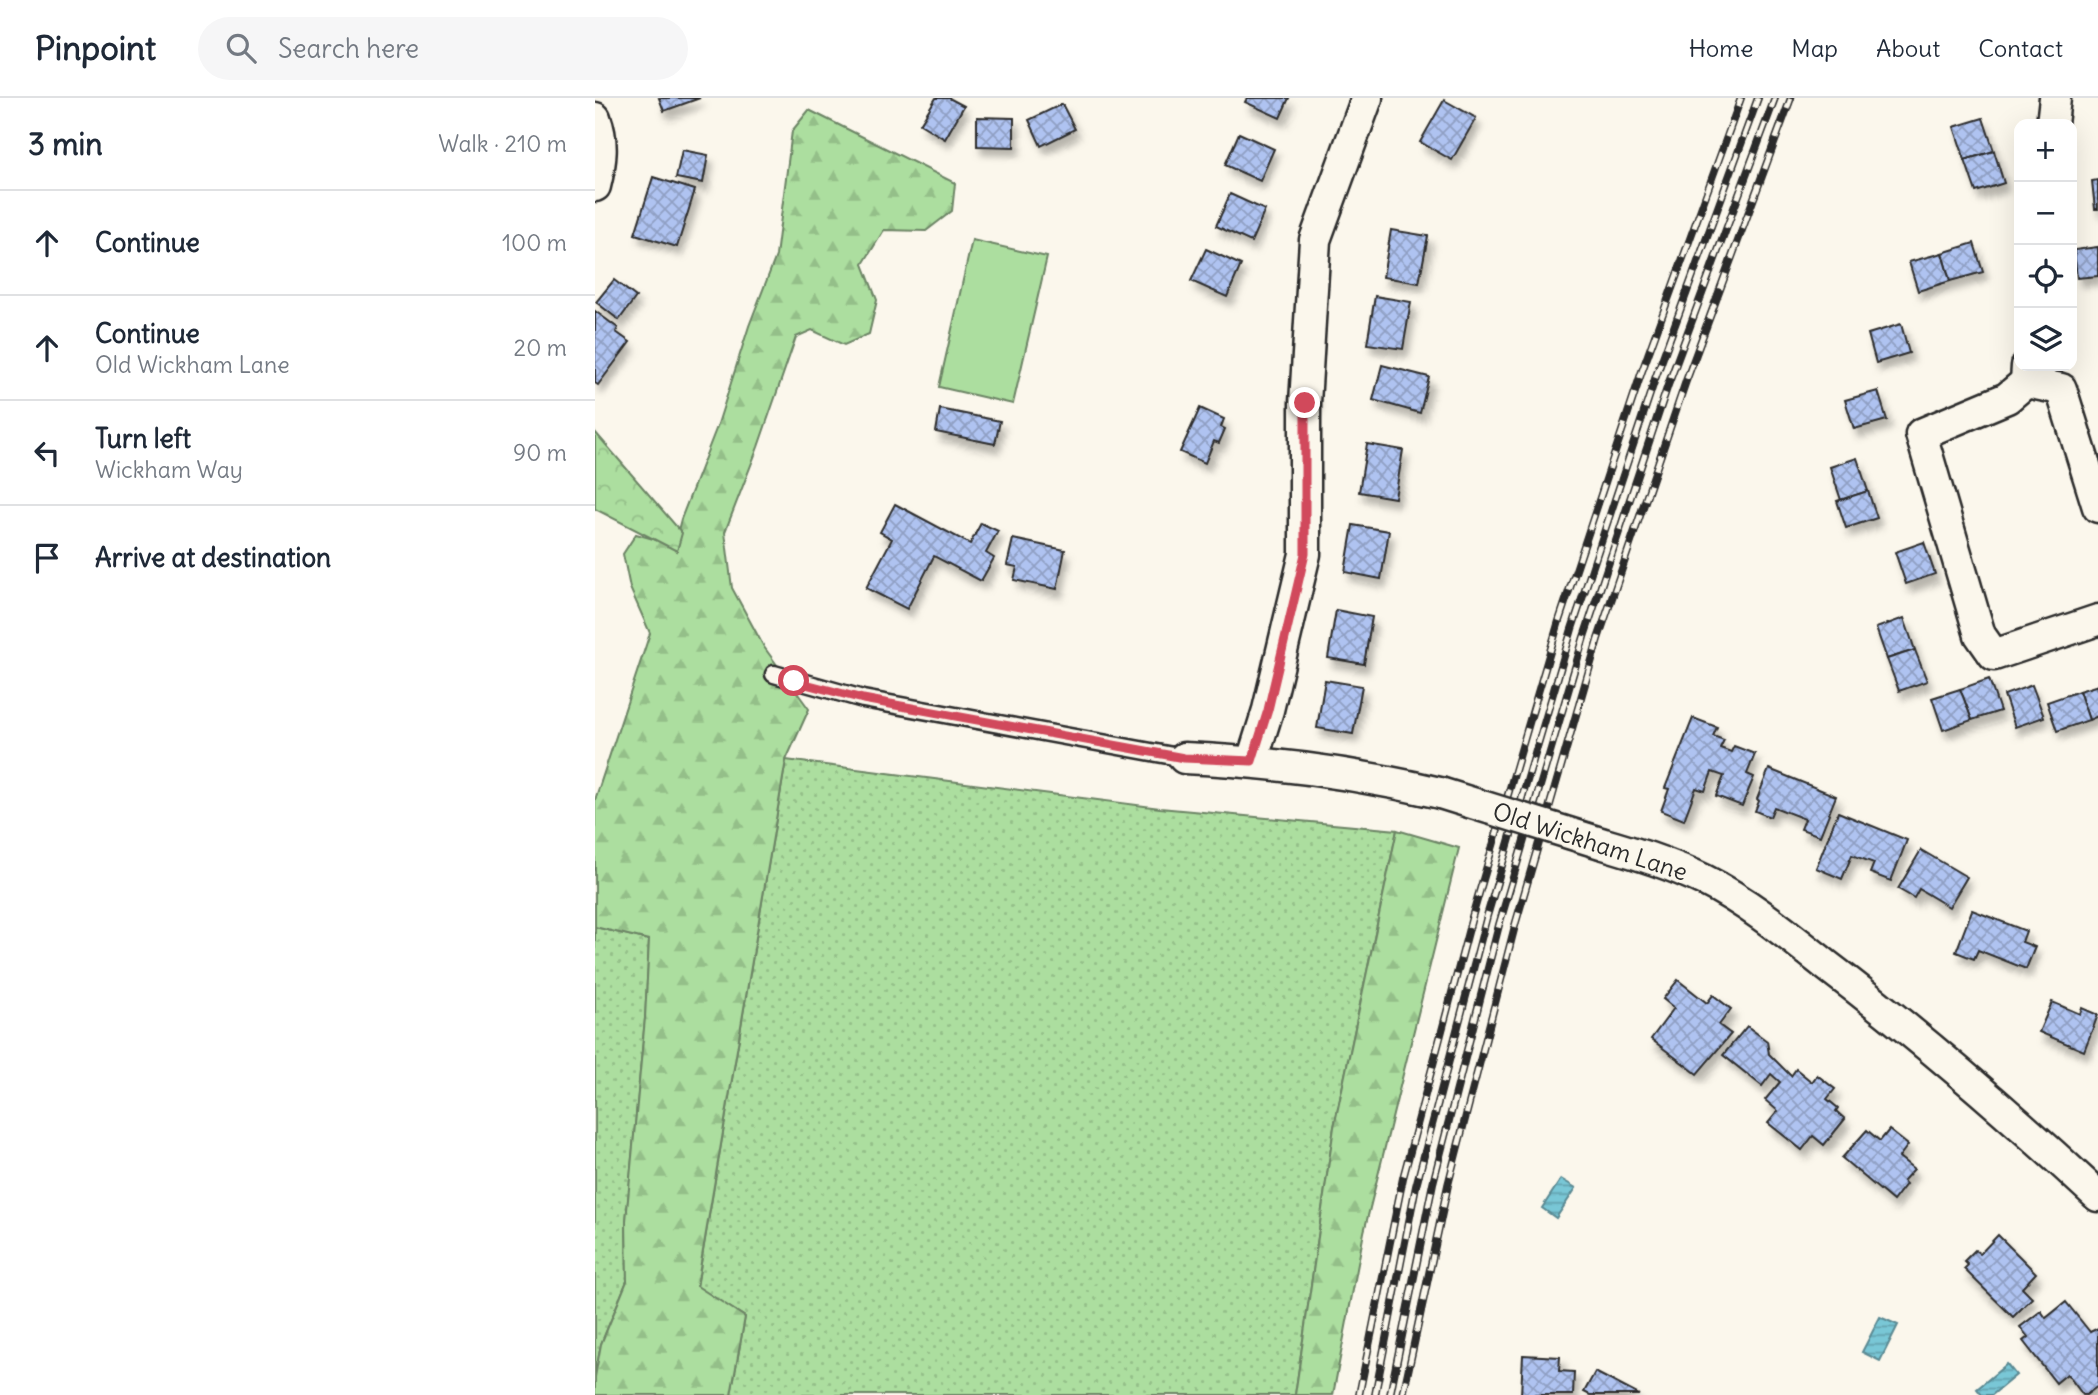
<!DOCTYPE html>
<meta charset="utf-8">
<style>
body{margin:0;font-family:Delius,sans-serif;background:#f6f6f7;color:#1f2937}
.controls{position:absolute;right:21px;top:21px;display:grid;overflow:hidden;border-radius:14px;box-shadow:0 7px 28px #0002}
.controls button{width:63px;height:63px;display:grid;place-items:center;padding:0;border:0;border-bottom:2px solid #e0e1e3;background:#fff;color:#1f2937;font:35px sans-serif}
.stop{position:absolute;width:21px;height:21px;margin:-16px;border:5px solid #d1495b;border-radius:50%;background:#fff}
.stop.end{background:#d1495b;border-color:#fff;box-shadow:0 2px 7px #0008}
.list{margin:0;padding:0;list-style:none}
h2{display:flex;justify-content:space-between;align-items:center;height:91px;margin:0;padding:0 28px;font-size:30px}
h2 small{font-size:23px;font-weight:400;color:#747a83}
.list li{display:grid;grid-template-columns:46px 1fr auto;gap:21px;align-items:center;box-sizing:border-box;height:105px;padding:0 28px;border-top:2px solid #e0e1e3}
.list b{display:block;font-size:26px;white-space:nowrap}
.list p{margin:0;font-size:23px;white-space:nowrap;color:#747a83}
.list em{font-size:23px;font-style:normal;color:#747a83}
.icon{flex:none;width:38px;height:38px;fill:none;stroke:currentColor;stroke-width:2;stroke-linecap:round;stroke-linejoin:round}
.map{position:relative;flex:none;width:1503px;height:1297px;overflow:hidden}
header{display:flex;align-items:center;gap:42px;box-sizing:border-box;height:98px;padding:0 35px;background:#fff;border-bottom:2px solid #e0e1e3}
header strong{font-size:33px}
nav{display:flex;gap:38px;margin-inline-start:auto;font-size:24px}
.search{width:490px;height:63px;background:#f6f6f7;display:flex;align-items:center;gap:18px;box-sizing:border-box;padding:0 24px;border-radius:38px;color:#747a83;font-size:26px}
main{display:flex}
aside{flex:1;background:#fff}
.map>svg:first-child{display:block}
.grass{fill:url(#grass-dots);stroke:#6c8465;stroke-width:2}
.forest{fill:url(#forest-firs);stroke:#6c8465;stroke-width:2}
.park{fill:url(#park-crowns);stroke:#6c8465;stroke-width:2}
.pitch{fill:#acde9f;stroke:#6c8465;stroke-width:2}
.water{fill:url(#water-rules);stroke:#5a8992;stroke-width:2}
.building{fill:url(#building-cross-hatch);stroke:#2b2b2b;stroke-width:2;filter:url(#shadow)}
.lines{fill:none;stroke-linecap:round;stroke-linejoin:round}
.service-casing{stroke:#2b2b2b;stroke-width:21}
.minor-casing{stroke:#2b2b2b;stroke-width:35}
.service{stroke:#fbf7ec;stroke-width:16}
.minor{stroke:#fbf7ec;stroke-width:30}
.rail-casing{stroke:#2b2b2b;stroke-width:8}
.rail{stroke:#fbf7ec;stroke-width:5;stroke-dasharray:16;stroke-linecap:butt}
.minor-bridge-casing{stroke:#2b2b2b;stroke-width:35;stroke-linecap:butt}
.minor-bridge{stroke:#fbf7ec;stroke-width:30}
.route{stroke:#d1495b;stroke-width:9}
.labels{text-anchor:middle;stroke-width:5;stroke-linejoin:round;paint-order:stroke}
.street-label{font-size:24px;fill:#2b2b2b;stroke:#fbf7ec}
</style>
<header>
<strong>Pinpoint</strong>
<div class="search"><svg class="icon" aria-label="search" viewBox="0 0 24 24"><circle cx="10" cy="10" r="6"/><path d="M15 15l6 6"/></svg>Search here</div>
<nav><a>Home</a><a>Map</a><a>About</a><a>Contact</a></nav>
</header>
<main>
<aside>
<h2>3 min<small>Walk · 210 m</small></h2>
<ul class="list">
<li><svg class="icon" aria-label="ahead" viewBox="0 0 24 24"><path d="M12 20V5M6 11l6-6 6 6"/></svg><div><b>Continue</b></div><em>100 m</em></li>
<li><svg class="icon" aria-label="ahead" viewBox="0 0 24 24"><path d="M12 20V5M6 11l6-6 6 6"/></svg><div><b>Continue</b><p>Old Wickham Lane</p></div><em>20 m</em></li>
<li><svg class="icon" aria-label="left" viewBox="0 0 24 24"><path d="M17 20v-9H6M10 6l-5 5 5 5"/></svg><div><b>Turn left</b><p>Wickham Way</p></div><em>90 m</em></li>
<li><svg class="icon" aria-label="arrive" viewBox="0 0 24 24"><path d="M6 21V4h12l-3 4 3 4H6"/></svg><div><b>Arrive at destination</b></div></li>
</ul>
</aside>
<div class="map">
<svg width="1503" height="1297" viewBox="0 0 1503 1297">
<defs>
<pattern id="grass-dots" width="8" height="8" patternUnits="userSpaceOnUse" patternTransform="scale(1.75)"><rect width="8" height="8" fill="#acde9f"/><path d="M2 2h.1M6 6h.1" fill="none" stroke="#94bf89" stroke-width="1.8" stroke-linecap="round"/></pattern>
<pattern id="forest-firs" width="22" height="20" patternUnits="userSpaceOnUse" patternTransform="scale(1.75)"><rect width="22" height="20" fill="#acde9f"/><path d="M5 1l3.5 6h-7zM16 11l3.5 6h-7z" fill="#94bf89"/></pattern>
<pattern id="park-crowns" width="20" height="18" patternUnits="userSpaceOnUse" patternTransform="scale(1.75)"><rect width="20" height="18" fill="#acde9f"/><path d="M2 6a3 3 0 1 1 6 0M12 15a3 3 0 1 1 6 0" fill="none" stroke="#94bf89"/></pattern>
<pattern id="water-rules" width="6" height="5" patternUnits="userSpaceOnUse" patternTransform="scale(1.75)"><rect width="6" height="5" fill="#79c7d6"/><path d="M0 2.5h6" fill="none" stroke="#63a2ae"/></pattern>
<pattern id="building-cross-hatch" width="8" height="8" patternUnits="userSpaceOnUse" patternTransform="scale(1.75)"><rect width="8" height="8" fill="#afc3f1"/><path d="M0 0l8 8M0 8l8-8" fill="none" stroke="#8f9fc3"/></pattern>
<filter id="shadow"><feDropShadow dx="4.5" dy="8" stdDeviation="3.5" flood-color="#0004"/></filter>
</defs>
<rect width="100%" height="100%" fill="#fbf7ec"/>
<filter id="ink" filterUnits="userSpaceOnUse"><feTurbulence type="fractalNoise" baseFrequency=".0143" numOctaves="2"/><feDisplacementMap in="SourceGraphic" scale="14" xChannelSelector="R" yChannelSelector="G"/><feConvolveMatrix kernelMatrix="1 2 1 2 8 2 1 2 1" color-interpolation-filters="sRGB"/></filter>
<g filter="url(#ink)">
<g class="grass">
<path d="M 191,662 L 565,710 L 802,732 L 739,1029 L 700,1297 L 136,1297 L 150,1219 L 102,1189 Z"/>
<path d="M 0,829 L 54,842 L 50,920 L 31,1123 L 32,1183 L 6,1246 L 0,1279 Z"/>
</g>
<g class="forest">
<path d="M 214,12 L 360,85 L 357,113 L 331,133 L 289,132 L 268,166 L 282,202 L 274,236 L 249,247 L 217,232 L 201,239 L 163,349 L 130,434 L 137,490 L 169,549 L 214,611 L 191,662 L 102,1188 L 150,1219 L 136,1297 L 0,1297 L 0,1279 L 6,1246 L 32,1183 L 31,1123 L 50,920 L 54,842 L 0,829 L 0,702 L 55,535 L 35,490 L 28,456 L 41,436 L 79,447 L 86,421 L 123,326 L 154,228 L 181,158 L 197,33 Z"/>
<path d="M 802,732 L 864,750 L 769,1134 L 738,1297 L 700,1297 L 739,1029 Z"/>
</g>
<path class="park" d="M 0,334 L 87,435 L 82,453 L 0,411 Z"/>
<path class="pitch" d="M 377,142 L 452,159 L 418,306 L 344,289 Z"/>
<g class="water">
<path d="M 966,1081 L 981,1090 L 961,1120 L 947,1110 Z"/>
<path d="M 1285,1219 L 1303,1227 L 1285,1263 L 1267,1254 Z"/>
<path d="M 1412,1266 L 1421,1277 L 1397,1297 L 1387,1297 L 1382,1291 Z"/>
</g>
<g class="building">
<path d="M 64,0 L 105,0 L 69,13 Z"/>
<path d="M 341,0 L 354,0 L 369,8 L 350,41 L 325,26 Z"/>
<path d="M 652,0 L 694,0 L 685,20 L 650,4 Z"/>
<path d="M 849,2 L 881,20 L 857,62 L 825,44 Z"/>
<path d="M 467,6 L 480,31 L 446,48 L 434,22 Z"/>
<path d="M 382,19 L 419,20 L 419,49 L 382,48 Z"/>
<path d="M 1388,20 L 1399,53 L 1370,62 L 1359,29 Z"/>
<path d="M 644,35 L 679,51 L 665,83 L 630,67 Z"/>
<path d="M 87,52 L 113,57 L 108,85 L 81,80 Z"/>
<path d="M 1399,53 L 1409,85 L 1381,94 L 1370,62 Z"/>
<path d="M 58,79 L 100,92 L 82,149 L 40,136 Z"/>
<path d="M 1503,82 L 1503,111 L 1500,111 L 1497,83 Z"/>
<path d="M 635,96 L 670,112 L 656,144 L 621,128 Z"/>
<path d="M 796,132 L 833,138 L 824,185 L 788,179 Z"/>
<path d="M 1379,145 L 1388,174 L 1355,183 L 1347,155 Z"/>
<path d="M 1503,149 L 1503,178 L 1482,180 L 1479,152 Z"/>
<path d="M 611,151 L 646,167 L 632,199 L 596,183 Z"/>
<path d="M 1347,155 L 1355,183 L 1323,193 L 1314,164 Z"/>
<path d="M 19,182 L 41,199 L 24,222 L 1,204 Z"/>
<path d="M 780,198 L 816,204 L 808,251 L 772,246 Z"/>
<path d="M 0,213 L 23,230 L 21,234 L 35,244 L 3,287 L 0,285 Z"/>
<path d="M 1306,226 L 1314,255 L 1281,265 L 1273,236 Z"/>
<path d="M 787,267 L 834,279 L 825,315 L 778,302 Z"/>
<path d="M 1283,293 L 1292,322 L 1259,331 L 1250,302 Z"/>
<path d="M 605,310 L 629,321 L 626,329 L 630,331 L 624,345 L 619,343 L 610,365 L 585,354 Z"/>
<path d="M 345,311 L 405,323 L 400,346 L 341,334 Z"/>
<path d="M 772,346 L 808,352 L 800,400 L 764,394 Z"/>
<path d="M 1262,360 L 1273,393 L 1246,402 L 1235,369 Z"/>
<path d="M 1273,393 L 1282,420 L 1251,430 L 1242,403 Z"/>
<path d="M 300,406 L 375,446 L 386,425 L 403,433 L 391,455 L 399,460 L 386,483 L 339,458 L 312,511 L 271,490 L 297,441 L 285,434 Z"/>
<path d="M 758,427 L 794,433 L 786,481 L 750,474 Z"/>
<path d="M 418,441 L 470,452 L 462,491 L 419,482 L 422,469 L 412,467 Z"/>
<path d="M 1329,444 L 1340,476 L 1311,486 L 1300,454 Z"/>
<path d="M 741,512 L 777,519 L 769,566 L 733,560 Z"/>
<path d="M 1309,520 L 1320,552 L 1292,561 L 1281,530 Z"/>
<path d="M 1320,552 L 1332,583 L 1304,593 L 1292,561 Z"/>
<path d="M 1394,581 L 1405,613 L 1377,622 L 1365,591 Z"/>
<path d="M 730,582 L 767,588 L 758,636 L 722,630 Z"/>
<path d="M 1437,587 L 1449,619 L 1420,629 L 1409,597 Z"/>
<path d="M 1503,587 L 1503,618 L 1494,622 L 1484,593 Z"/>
<path d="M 1365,591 L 1377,622 L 1348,632 L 1337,600 Z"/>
<path d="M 1484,593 L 1494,622 L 1462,633 L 1452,604 Z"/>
<path d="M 1098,620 L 1122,629 L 1118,638 L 1129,642 L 1125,650 L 1136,654 L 1139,648 L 1160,656 L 1152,676 L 1159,679 L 1147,708 L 1121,698 L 1129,678 L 1117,674 L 1110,693 L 1101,690 L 1089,722 L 1066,713 L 1074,691 L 1070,690 Z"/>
<path d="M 1174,671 L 1241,698 L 1225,738 L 1206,731 L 1210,721 L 1179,709 L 1175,719 L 1160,713 L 1164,703 L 1162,701 Z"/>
<path d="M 1243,714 L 1312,742 L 1296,783 L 1275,775 L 1279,765 L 1257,757 L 1247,781 L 1221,770 Z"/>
<path d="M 1326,752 L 1372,779 L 1354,809 L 1324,791 L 1319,800 L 1303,791 Z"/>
<path d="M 1377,812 L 1431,833 L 1427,844 L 1440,849 L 1431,871 L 1383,852 L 1379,861 L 1361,854 Z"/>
<path d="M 1083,882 L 1112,905 L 1118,897 L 1136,911 L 1124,927 L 1136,936 L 1102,976 L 1056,941 L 1079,910 L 1068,901 Z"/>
<path d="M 1457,904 L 1485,916 L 1487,910 L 1503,917 L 1489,953 L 1444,934 Z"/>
<path d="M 1152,928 L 1172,943 L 1174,956 L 1196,978 L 1201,971 L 1217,984 L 1222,977 L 1240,991 L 1232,1001 L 1243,1010 L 1241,1013 L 1250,1021 L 1229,1047 L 1218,1038 L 1207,1052 L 1173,1025 L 1183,1013 L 1170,1002 L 1185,984 L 1176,976 L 1167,988 L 1128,957 Z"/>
<path d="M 1272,1032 L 1285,1043 L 1294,1032 L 1313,1047 L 1304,1059 L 1319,1071 L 1308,1083 L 1311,1086 L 1298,1103 L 1247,1060 Z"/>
<path d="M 1403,1137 L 1441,1175 L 1427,1190 L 1437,1200 L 1418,1219 L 1369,1171 L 1373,1167 L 1369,1163 L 1380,1152 L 1385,1156 Z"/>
<path d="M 1471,1204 L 1495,1234 L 1503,1230 L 1503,1288 L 1491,1297 L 1488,1297 L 1472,1276 L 1461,1285 L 1428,1243 L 1433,1239 L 1425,1229 L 1446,1213 L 1451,1220 Z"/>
<path d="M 928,1257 L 965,1259 L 964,1273 L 979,1274 L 978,1297 L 926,1297 Z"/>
<path d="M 1000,1274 L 1044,1297 L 995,1297 L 989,1294 Z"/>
</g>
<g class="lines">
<defs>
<path id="service" d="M 179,576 L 268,601 L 589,660"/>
<g id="minor">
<path d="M 0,20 C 9,44 6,64 0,88"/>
<path d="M 1457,26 L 1460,0"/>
<path d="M 1432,268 L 1431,284 L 1466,291 L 1503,409"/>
<path d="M 1431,284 L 1412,300 L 1326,336 L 1385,537 L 1399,557 L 1503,522"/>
<path d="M 589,660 C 675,664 761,675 845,695"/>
<path d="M 657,663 L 673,612 L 710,456 L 710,305 L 720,142 L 772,0"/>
<path d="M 1009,746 C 1043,756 1076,766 1109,782 C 1153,804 1192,836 1231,867 C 1326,939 1416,1017 1503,1098"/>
</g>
</defs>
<use href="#service" class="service-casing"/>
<use href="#minor" class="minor-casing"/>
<use href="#service" class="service"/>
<use href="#minor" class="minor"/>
<defs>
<g id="rail">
<path d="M 764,1297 L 808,1080 L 877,819 L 964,523 L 1046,276 L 1146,0"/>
<path d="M 780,1297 L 821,1088 L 892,818 L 977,531 L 1060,281 L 1163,0"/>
<path d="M 795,1297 L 838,1085 L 904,827 L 989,539 L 1073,287 L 1180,0"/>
<path d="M 808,1297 L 853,1087 L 921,824 L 1003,541 L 1091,283 L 1196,0"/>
</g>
</defs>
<use href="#rail" class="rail-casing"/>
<use href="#rail" class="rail"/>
<defs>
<path id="minor-bridge" d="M 845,695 L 1009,746"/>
</defs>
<use href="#minor-bridge" class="minor-bridge-casing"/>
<use href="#minor-bridge" class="minor-bridge"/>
</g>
</g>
<g class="lines" filter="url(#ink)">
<path class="route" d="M 199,583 L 268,601 L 589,660 L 657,663 L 673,612 L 710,456 L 710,305"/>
</g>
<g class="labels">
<g class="street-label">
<text transform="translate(995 744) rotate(18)" y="8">Old Wickham Lane</text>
</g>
</g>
</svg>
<div class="controls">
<button>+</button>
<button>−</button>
<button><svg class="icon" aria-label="locate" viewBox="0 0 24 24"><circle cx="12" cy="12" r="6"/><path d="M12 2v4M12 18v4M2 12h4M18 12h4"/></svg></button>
<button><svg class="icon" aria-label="layers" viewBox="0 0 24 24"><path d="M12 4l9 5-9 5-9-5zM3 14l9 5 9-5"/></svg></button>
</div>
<div class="stop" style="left:199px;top:583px"></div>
<div class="stop end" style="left:710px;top:305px"></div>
</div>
</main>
